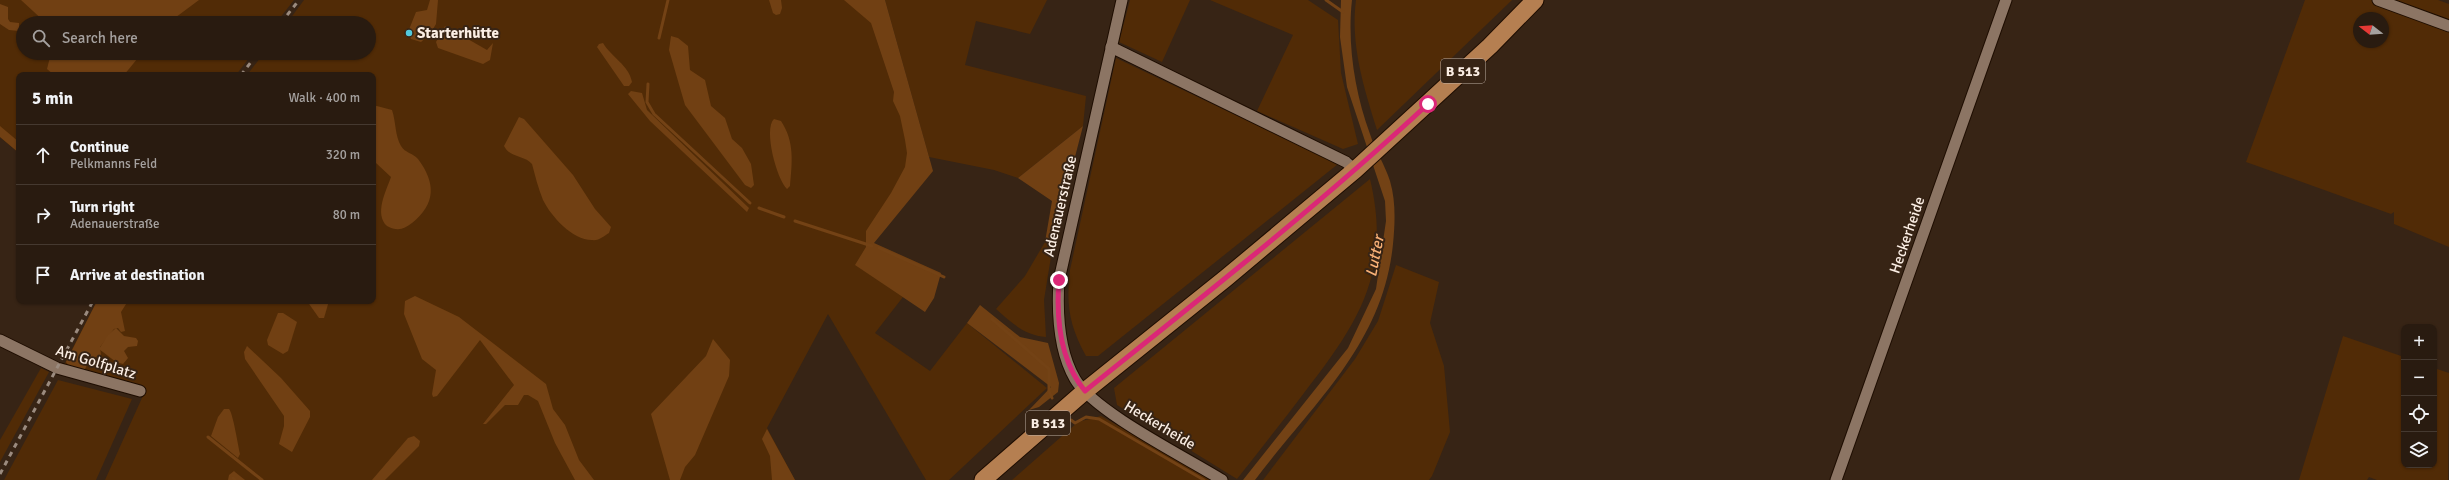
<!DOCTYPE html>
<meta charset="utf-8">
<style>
body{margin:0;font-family:Signika,sans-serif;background:#35281e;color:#f1f3f6}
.controls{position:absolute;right:12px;bottom:12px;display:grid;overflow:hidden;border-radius:8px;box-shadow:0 1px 3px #0004}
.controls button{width:36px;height:36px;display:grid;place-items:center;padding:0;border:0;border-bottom:1px solid #453930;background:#291b10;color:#f1f3f6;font:20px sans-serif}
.compass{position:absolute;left:2353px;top:12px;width:36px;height:36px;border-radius:50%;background:#291b10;box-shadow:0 1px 3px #0004;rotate:287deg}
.stop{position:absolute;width:12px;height:12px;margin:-9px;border:3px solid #db2777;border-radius:50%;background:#fff}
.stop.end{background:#db2777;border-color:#fff;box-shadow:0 1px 4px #0008}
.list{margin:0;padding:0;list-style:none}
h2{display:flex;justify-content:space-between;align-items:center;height:52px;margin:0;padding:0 16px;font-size:17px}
h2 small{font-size:13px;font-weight:400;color:#a5a19f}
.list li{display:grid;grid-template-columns:26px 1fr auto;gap:12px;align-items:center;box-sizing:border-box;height:60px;padding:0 16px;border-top:1px solid #453930}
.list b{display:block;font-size:15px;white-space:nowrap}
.list p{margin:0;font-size:13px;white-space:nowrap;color:#a5a19f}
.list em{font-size:13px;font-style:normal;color:#a5a19f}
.icon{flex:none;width:22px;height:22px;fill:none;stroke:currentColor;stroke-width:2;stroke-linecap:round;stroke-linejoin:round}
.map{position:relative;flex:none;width:2449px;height:480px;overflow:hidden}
.search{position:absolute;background:#291b10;box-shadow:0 1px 3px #0004;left:16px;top:16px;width:360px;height:44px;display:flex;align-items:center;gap:10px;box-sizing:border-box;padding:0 14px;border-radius:22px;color:#a5a19f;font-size:15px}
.panel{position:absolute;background:#291b10;box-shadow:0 1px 3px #0004;left:16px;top:72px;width:360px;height:232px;border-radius:8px}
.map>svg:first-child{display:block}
.green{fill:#512b06;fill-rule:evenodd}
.forest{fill:#714013}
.water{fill:#734215}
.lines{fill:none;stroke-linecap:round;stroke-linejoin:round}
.stream{stroke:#734215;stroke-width:3}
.minor-casing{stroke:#1e0d01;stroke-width:13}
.primary-casing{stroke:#1e0d01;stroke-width:19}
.minor{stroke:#8c7564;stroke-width:11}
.primary{stroke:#b57f51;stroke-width:17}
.rail{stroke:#9b8b7f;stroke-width:3;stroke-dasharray:5 5;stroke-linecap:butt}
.route{stroke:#db2777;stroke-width:5}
.poi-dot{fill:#53cadc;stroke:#372415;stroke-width:1.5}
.labels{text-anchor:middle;stroke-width:4;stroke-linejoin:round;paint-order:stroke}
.shield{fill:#372415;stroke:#c0b1a6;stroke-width:1}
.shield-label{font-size:14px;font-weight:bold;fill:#fbeee4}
.poi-label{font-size:15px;font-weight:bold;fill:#fbeee4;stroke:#372415;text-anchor:start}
.street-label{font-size:15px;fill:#fbeee4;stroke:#372415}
.water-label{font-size:16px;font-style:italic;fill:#f9b177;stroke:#372415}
</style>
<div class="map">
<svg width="2449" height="480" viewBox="0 0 2449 480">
<rect width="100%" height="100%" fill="#372415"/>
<g class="green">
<path d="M 0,0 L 294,0 L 276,23 L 23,23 L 23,53 L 253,53 L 236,75 L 19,75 L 19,153 L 0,137 Z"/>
<path d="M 304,0 L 871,0 L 927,170 L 856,265 L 903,297 L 875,333 L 930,371 L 967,323 L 1047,388 L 949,480 L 926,480 L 828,314 L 767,428 L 795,480 L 105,480 L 146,389 L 64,365 L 97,301 L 373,301 L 373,75 L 247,75 L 264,53 L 369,53 L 369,23 L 287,23 Z"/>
<path d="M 885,0 L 1047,0 L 1030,34 L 976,21 L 965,65 L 1086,96 L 1083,126 L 1018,178 L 994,170 L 929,157 Z"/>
<path d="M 1130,0 L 1190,0 L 1162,62 L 1119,42 Z"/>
<path d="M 1210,0 L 1308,0 L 1338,20 L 1341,73 L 1358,144 L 1343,149 L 1257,111 L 1293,35 Z"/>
<path d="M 1356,0 L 1512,0 L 1377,130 C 1364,89 1350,44 1356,0 Z"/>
<path d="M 2305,0 L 2438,0 L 2449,4 L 2449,247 L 2394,224 L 2394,212 L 2391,214 L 2246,162 ZM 2359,18 L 2383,18 L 2383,42 L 2359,42 Z"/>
<path d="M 1116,58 L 1338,164 L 1098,356 L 1086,356 C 1069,325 1066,305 1070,270 Z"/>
<path d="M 1370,179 C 1392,272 1359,322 1304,393 C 1282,422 1260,450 1237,479 L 1117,405 L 1114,388 Z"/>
<path d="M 1054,238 L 1044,300 L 1046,337 C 1024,335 1012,323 996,309 L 1025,276 L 1045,242 Z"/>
<path d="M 1396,265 L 1439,282 L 1430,323 L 1444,366 L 1450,432 L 1432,476 L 1429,480 L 1263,480 L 1355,359 L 1378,321 Z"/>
<path d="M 2343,336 L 2404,357 L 2404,465 L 2434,465 L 2434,368 L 2449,373 L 2448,480 L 2377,480 L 2369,477 L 2367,480 L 2299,480 Z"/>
<path d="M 41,368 L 49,372 L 0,462 L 0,440 Z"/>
<path d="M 58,380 L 132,399 L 96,480 L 4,480 Z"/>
<path d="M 1101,416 L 1213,480 L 1012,480 L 1078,422 Z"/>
</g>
<g class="forest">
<path d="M 21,0 L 199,0 L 168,23 L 46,23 Z"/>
<path d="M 430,0 L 438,0 L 436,24 L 430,34 L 421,42 L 411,39 L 408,32 L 416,12 L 427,10 Z"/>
<path d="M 769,0 L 781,0 L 782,8 L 780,14 L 776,15 L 773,13 Z"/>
<path d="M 844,0 L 885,0 L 933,171 L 874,243 L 941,273 L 934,298 L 925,312 L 855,265 L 866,247 L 866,231 L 891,193 L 905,167 L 907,153 L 905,140 L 900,116 L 893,101 L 894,92 L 871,23 Z"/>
<path d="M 445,26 L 487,50 L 493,43 L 490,60 L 483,64 L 438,48 L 436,42 Z"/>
<path d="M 671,36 L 678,38 L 688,46 L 690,70 L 705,80 L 711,106 L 725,118 L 732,139 L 742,148 L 751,164 L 754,185 L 751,188 L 745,185 L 685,105 L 669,50 Z"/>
<path d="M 603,43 C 611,57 629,65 632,82 L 629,86 L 624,86 L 597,47 L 599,44 Z"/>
<path d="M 51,53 L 142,53 L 124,75 L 54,75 L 47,69 Z"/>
<path d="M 631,91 L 642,93 L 647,110 L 749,208 L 747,212 L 650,121 L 628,94 Z"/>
<path d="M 373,105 L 392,110 C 396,122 395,136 401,146 C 405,153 413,153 418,159 C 436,183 436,204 412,223 C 404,229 398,232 387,226 C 374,214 386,191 391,177 L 376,163 L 373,151 Z"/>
<path d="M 519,117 L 524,119 L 573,175 L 595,209 L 611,227 L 609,233 C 604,236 599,241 592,240 C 572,240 551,216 543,200 C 538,188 535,175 532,164 C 525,155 510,158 504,146 Z"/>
<path d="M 774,119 L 781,121 C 795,142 792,163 790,186 L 787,189 C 777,180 763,129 774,119 Z"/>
<path d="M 0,126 L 19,142 L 19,153 L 0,137 Z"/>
<path d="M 1083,126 L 1054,238 L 1045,242 L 1052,201 L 1018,178 Z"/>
<path d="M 415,296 L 459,317 L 546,384 L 553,409 L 565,425 L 579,460 L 594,480 L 575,480 L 555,443 L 538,401 L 528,395 L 524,395 L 518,405 L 505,405 L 486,424 L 483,424 L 514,385 L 480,340 L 437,396 L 433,397 L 432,394 L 436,370 L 422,359 L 404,314 L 405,301 Z"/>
<path d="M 97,301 L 128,301 L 121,312 L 125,331 L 121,332 L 118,328 L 114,329 L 100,347 L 101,355 L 90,359 L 85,369 C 78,371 70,368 66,362 Z"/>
<path d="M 307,301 L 329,301 L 324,318 L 319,318 Z"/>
<path d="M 980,305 L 1020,337 L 1048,343 L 1059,383 L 1058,392 L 1039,407 L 1029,410 L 1051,387 L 967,323 Z"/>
<path d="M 278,313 L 283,313 L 297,322 L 288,351 L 283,354 L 268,345 L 267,340 Z"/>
<path d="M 713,339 L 730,360 L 729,376 L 695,455 L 685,467 L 680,480 L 670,480 L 651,414 L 706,356 Z"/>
<path d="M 247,346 L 281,378 L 310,411 L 310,417 L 292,452 L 279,444 L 284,426 L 284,416 L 245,359 L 244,352 Z"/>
<path d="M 224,409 L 229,409 C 233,413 238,445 240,454 L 238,458 L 211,436 L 218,417 Z"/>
<path d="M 767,429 L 795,480 L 772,480 L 770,456 L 762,439 Z"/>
<path d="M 414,436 L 420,441 L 419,446 L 385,480 L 372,480 L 408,438 Z"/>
<path d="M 234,471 L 235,472 L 245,480 L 228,480 L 229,475 Z"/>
</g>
<g class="water">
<path d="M 1341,0 L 1352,0 C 1347,44 1355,93 1370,134 C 1375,150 1385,165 1390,181 C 1396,201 1395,224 1393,244 C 1383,345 1312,404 1255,480 L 1243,480 L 1348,348 L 1376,289 L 1386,221 L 1385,201 L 1347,87 L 1340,37 Z"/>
<path d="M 0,4 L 8,7 L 8,19 L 10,22 L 19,23 L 19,31 L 9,30 L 0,24 Z"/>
<path d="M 116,328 L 124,336 L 136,338 L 138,341 L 137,346 L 128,347 L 124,351 L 128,358 L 123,364 L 116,362 L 99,349 L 108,335 Z"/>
</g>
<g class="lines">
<g class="stream">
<path d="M 1326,0 L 1343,12"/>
<path d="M 659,38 L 668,0"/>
<path d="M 648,84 L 647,102 L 654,114 L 750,203"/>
<path d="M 759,208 L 784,217"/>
<path d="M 795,221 L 872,246"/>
<path d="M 879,248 L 944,277"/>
<path d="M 992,319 L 1049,369 L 1049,391 L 1052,398"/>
<path d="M 1071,420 L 1075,423 L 1086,417 L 1099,419 L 1204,480"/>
<path d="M 208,437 L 262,480"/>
<path d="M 233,478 L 235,480"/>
</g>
<defs>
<g id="minor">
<path d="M 1122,0 L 1059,280 C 1057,312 1058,350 1075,379 C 1094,412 1187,458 1222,480"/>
<path d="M 2378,0 L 2449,26"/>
<path d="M 1111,47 L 1346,162 L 1355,170"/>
<path d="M 0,340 L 57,368 L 140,391"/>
<path d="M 1836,480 L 2006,0"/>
</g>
<path id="primary" d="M 983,480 L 1085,391 L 1226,278 L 1355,170 L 1490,46 L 1535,0"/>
</defs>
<use href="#minor" class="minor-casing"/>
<use href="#primary" class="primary-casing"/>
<use href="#minor" class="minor"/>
<use href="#primary" class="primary"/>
<g class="rail">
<path d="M 281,23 L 299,0"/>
<path d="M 241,75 L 258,53"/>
<path d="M 0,474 L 93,301"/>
</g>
</g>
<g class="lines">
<path class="route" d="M 1059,280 C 1056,318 1060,361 1085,391 C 1201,298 1318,206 1428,104"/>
</g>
<circle class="poi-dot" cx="409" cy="33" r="4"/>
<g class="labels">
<g class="shield">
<rect x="1441" y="59" width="44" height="24" rx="3"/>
<rect x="1026" y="411" width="44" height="24" rx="3"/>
</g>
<g class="shield-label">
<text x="1463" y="76">B 513</text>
<text x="1048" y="428">B 513</text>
</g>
<g class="poi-label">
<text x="417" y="38">Starterhütte</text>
</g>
<g class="street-label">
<text transform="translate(1060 206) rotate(-77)" y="5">Adenauerstraße</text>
<text transform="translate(1907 235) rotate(-71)" y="5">Heckerheide</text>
<text transform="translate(96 362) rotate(17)" y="5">Am Golfplatz</text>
<text transform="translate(1160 425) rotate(31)" y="5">Heckerheide</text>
</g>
<g class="water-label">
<text transform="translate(1374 256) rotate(-79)" y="6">Lutter</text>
</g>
</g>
</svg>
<div class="controls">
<button>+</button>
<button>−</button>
<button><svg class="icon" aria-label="locate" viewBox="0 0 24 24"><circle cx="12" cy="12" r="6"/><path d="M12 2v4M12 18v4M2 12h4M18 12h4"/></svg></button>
<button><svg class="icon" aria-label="layers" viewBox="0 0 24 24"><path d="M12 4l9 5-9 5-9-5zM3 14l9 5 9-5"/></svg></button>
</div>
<svg class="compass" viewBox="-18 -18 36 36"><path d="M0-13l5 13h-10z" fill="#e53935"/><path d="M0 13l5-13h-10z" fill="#a5a19f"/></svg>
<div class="stop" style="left:1428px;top:104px"></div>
<div class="stop end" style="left:1059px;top:280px"></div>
<div class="search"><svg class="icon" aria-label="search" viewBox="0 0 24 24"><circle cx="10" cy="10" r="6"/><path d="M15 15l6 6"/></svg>Search here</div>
<section class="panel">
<h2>5 min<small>Walk · 400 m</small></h2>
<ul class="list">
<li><svg class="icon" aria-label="ahead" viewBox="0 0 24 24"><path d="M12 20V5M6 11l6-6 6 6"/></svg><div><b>Continue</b><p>Pelkmanns Feld</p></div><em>320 m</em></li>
<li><svg class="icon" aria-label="right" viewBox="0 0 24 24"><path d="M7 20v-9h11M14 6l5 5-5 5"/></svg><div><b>Turn right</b><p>Adenauerstraße</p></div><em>80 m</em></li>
<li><svg class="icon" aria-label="arrive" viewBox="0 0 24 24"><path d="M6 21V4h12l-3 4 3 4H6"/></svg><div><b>Arrive at destination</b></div></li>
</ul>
</section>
</div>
